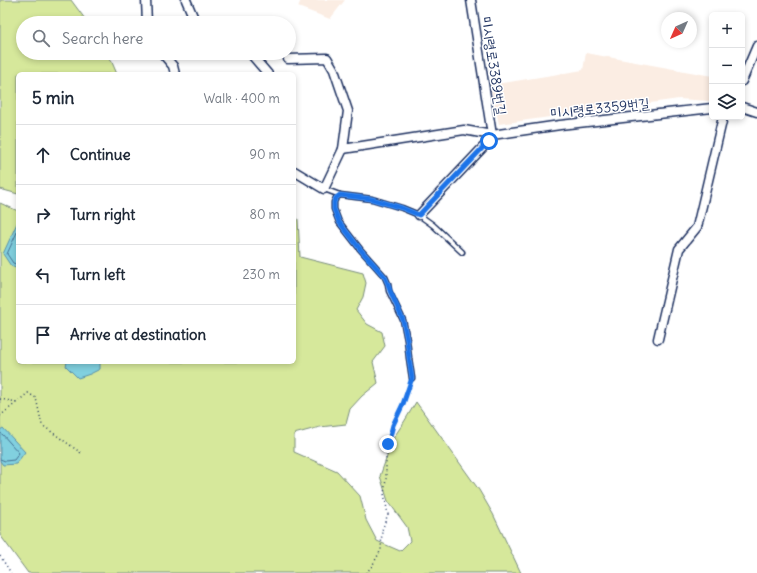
<!DOCTYPE html>
<meta charset="utf-8">
<style>
body{margin:0;font-family:Delius,"Poor Story",sans-serif;background:#f2f2f3;color:#1f2937}
.controls{position:absolute;right:12px;top:12px;display:grid;overflow:hidden;border-radius:6px;box-shadow:0 2px 6px #0003}
.controls button{width:36px;height:36px;display:grid;place-items:center;padding:0;border:0;border-bottom:1px solid #e0e1e3;background:#fff;color:#1f2937;font:20px sans-serif}
.compass{position:absolute;left:661px;top:12px;width:36px;height:36px;border-radius:50%;background:#fff;box-shadow:0 2px 6px #0003;rotate:225deg}
.stop{position:absolute;width:12px;height:12px;margin:-9px;border:3px solid #1a73e8;border-radius:50%;background:#fff}
.stop.end{background:#1a73e8;border-color:#fff;box-shadow:0 1px 4px #0008}
.list{margin:0;padding:0;list-style:none}
h2{display:flex;justify-content:space-between;align-items:center;height:52px;margin:0;padding:0 16px;font-size:17px}
h2 small{font-size:13px;font-weight:400;color:#747a83}
.list li{display:grid;grid-template-columns:26px 1fr auto;gap:12px;align-items:center;box-sizing:border-box;height:60px;padding:0 16px;border-top:1px solid #e0e1e3}
.list b{display:block;font-size:15px;white-space:nowrap}
.list em{font-size:13px;font-style:normal;color:#747a83}
.icon{flex:none;width:22px;height:22px;fill:none;stroke:currentColor;stroke-width:2;stroke-linecap:round;stroke-linejoin:round}
.map{position:relative;flex:none;width:757px;height:573px;overflow:hidden}
.search{position:absolute;background:#fff;box-shadow:0 2px 6px #0003;left:16px;top:16px;width:280px;height:44px;display:flex;align-items:center;gap:10px;box-sizing:border-box;padding:0 14px;border-radius:22px;color:#747a83;font-size:15px}
.panel{position:absolute;background:#fff;box-shadow:0 2px 6px #0003;left:16px;top:72px;width:280px;height:292px;border-radius:6px}
.map>svg:first-child{display:block}
.built{fill:#fbede3}
.green{fill:#d6e89b;stroke:#788c7c}
.water{fill:#81d0df;stroke:#5890ab}
.lines{fill:none;stroke-linecap:round;stroke-linejoin:round}
.shore{stroke:#446f92;stroke-width:1}
.lane-casing{stroke:#1b2f5e;stroke-width:7}
.street-casing{stroke:#1b2f5e;stroke-width:11}
.path{stroke:#1b2f5e;stroke-width:1.5;stroke-dasharray:1 3;stroke-linecap:butt}
.lane{stroke:#fff;stroke-width:4}
.street{stroke:#fff;stroke-width:8}
.route{stroke:#1a73e8;stroke-width:5}
.labels{text-anchor:middle;stroke-width:3;stroke-linejoin:round;paint-order:stroke}
.street-label{font-size:14px;fill:#1b2f5e;stroke:#fff}
</style>
<div class="map">
<svg width="757" height="573" viewBox="0 0 757 573">
<rect width="100%" height="100%" fill="#fff"/>
<filter id="ink" filterUnits="userSpaceOnUse"><feTurbulence type="fractalNoise" baseFrequency=".025" numOctaves="2"/><feDisplacementMap in="SourceGraphic" scale="8" xChannelSelector="R" yChannelSelector="G"/><feConvolveMatrix kernelMatrix="1 2 1 2 8 2 1 2 1" color-interpolation-filters="sRGB"/></filter>
<g filter="url(#ink)">
<g class="built">
<path d="M 301,0 L 345,0 L 330,19 L 298,7 Z"/>
<path d="M 586,53 L 712,76 L 712,99 L 709,101 L 679,99 L 499,124 L 490,85 L 583,70 Z"/>
</g>
<g class="green">
<path d="M 0,0 L 71,0 L 88,23 L 23,23 L 23,53 L 108,53 L 117,74 L 18,74 L 18,194 L 0,189 Z"/>
<path d="M 0,203 L 18,211 L 18,362 L 294,362 L 294,217 L 298,219 L 300,257 L 363,273 L 366,283 L 363,297 L 356,310 L 367,324 L 382,332 L 385,346 L 373,362 L 378,383 L 362,396 L 350,409 L 346,424 L 320,427 L 294,434 L 294,452 L 337,471 L 360,496 L 366,520 L 377,541 L 400,551 L 410,541 L 407,527 L 388,501 L 380,476 L 394,437 L 404,422 L 416,402 L 479,490 L 493,514 L 521,573 L 28,573 L 0,535 Z"/>
</g>
<g class="water">
<path d="M 18,221 L 18,269 L 11,266 L 3,254 Z"/>
<path d="M 67,362 L 100,362 L 100,369 L 90,374 L 78,378 L 66,366 Z"/>
<path d="M 3,428 L 25,452 L 16,464 L 3,465 L 0,461 L 0,430 Z"/>
</g>
<g class="lines">
<g class="shore">
<path d="M 18,230 L 7,254 L 13,263 L 18,265"/>
<path d="M 0,433 L 2,434 L 19,453 L 14,460 L 5,461 L 0,459"/>
</g>
<defs>
<g id="lane">
<path d="M 324,189 L 340,195 L 372,199 L 402,208 L 419,215 L 433,225 L 462,252"/>
<path d="M 340,195 L 336,198 L 334,202 L 334,209 L 339,222 L 360,249 L 385,277 L 388,284 L 389,291 L 403,320 L 407,340 L 409,358 L 412,378"/>
</g>
<g id="street">
<path d="M 146,0 L 147,23"/>
<path d="M 186,0 L 195,21 L 198,23"/>
<path d="M 471,0 L 492,135"/>
<path d="M 162,53 L 173,66 L 175,74"/>
<path d="M 250,53 L 268,74"/>
<path d="M 288,59 L 327,58 L 334,70 L 348,111 L 343,149 L 464,130 L 492,135 L 560,125 L 712,108"/>
<path d="M 742,81 L 757,46"/>
<path d="M 742,107 L 757,112"/>
<path d="M 294,171 L 324,189 L 343,149"/>
<path d="M 419,215 L 489,141 L 492,135"/>
<path d="M 658,339 L 679,249 L 697,227 L 723,117"/>
</g>
</defs>
<use href="#lane" class="lane-casing"/>
<use href="#street" class="street-casing"/>
<g class="path">
<path d="M 0,399 L 17,402"/>
<path d="M 0,416 L 28,393 L 36,398 L 42,425 L 81,453"/>
<path d="M 0,556 L 11,573"/>
<path d="M 366,573 L 372,566 L 381,550 L 382,530 L 388,514 L 384,494 L 386,479 L 386,458 L 388,444 L 393,425 L 403,404 L 410,383"/>
</g>
<use href="#lane" class="lane"/>
<use href="#street" class="street"/>
</g>
</g>
<g class="lines" filter="url(#ink)">
<path class="route" d="M 388,444 L 393,425 L 403,404 L 412,378 L 409,358 L 407,340 L 403,320 L 390,291 L 388,284 L 385,277 L 360,249 L 339,222 L 334,209 L 334,202 L 336,198 L 340,195 L 372,199 L 402,208 L 419,215 L 489,141"/>
</g>
<g class="labels">
<g class="street-label">
<text transform="translate(494 66) rotate(81)" y="5">미시령로3389번길</text>
<text transform="translate(600 108) rotate(-6)" y="5">미시령로3359번길</text>
</g>
</g>
</svg>
<div class="controls">
<button>+</button>
<button>−</button>
<button><svg class="icon" aria-label="layers" viewBox="0 0 24 24"><path d="M12 4l9 5-9 5-9-5zM3 14l9 5 9-5"/></svg></button>
</div>
<svg class="compass" viewBox="-18 -18 36 36"><path d="M0-13l5 13h-10z" fill="#e53935"/><path d="M0 13l5-13h-10z" fill="#747a83"/></svg>
<div class="stop" style="left:489px;top:141px"></div>
<div class="stop end" style="left:388px;top:444px"></div>
<div class="search"><svg class="icon" aria-label="search" viewBox="0 0 24 24"><circle cx="10" cy="10" r="6"/><path d="M15 15l6 6"/></svg>Search here</div>
<section class="panel">
<h2>5 min<small>Walk · 400 m</small></h2>
<ul class="list">
<li><svg class="icon" aria-label="ahead" viewBox="0 0 24 24"><path d="M12 20V5M6 11l6-6 6 6"/></svg><div><b>Continue</b></div><em>90 m</em></li>
<li><svg class="icon" aria-label="right" viewBox="0 0 24 24"><path d="M7 20v-9h11M14 6l5 5-5 5"/></svg><div><b>Turn right</b></div><em>80 m</em></li>
<li><svg class="icon" aria-label="left" viewBox="0 0 24 24"><path d="M17 20v-9H6M10 6l-5 5 5 5"/></svg><div><b>Turn left</b></div><em>230 m</em></li>
<li><svg class="icon" aria-label="arrive" viewBox="0 0 24 24"><path d="M6 21V4h12l-3 4 3 4H6"/></svg><div><b>Arrive at destination</b></div></li>
</ul>
</section>
</div>
